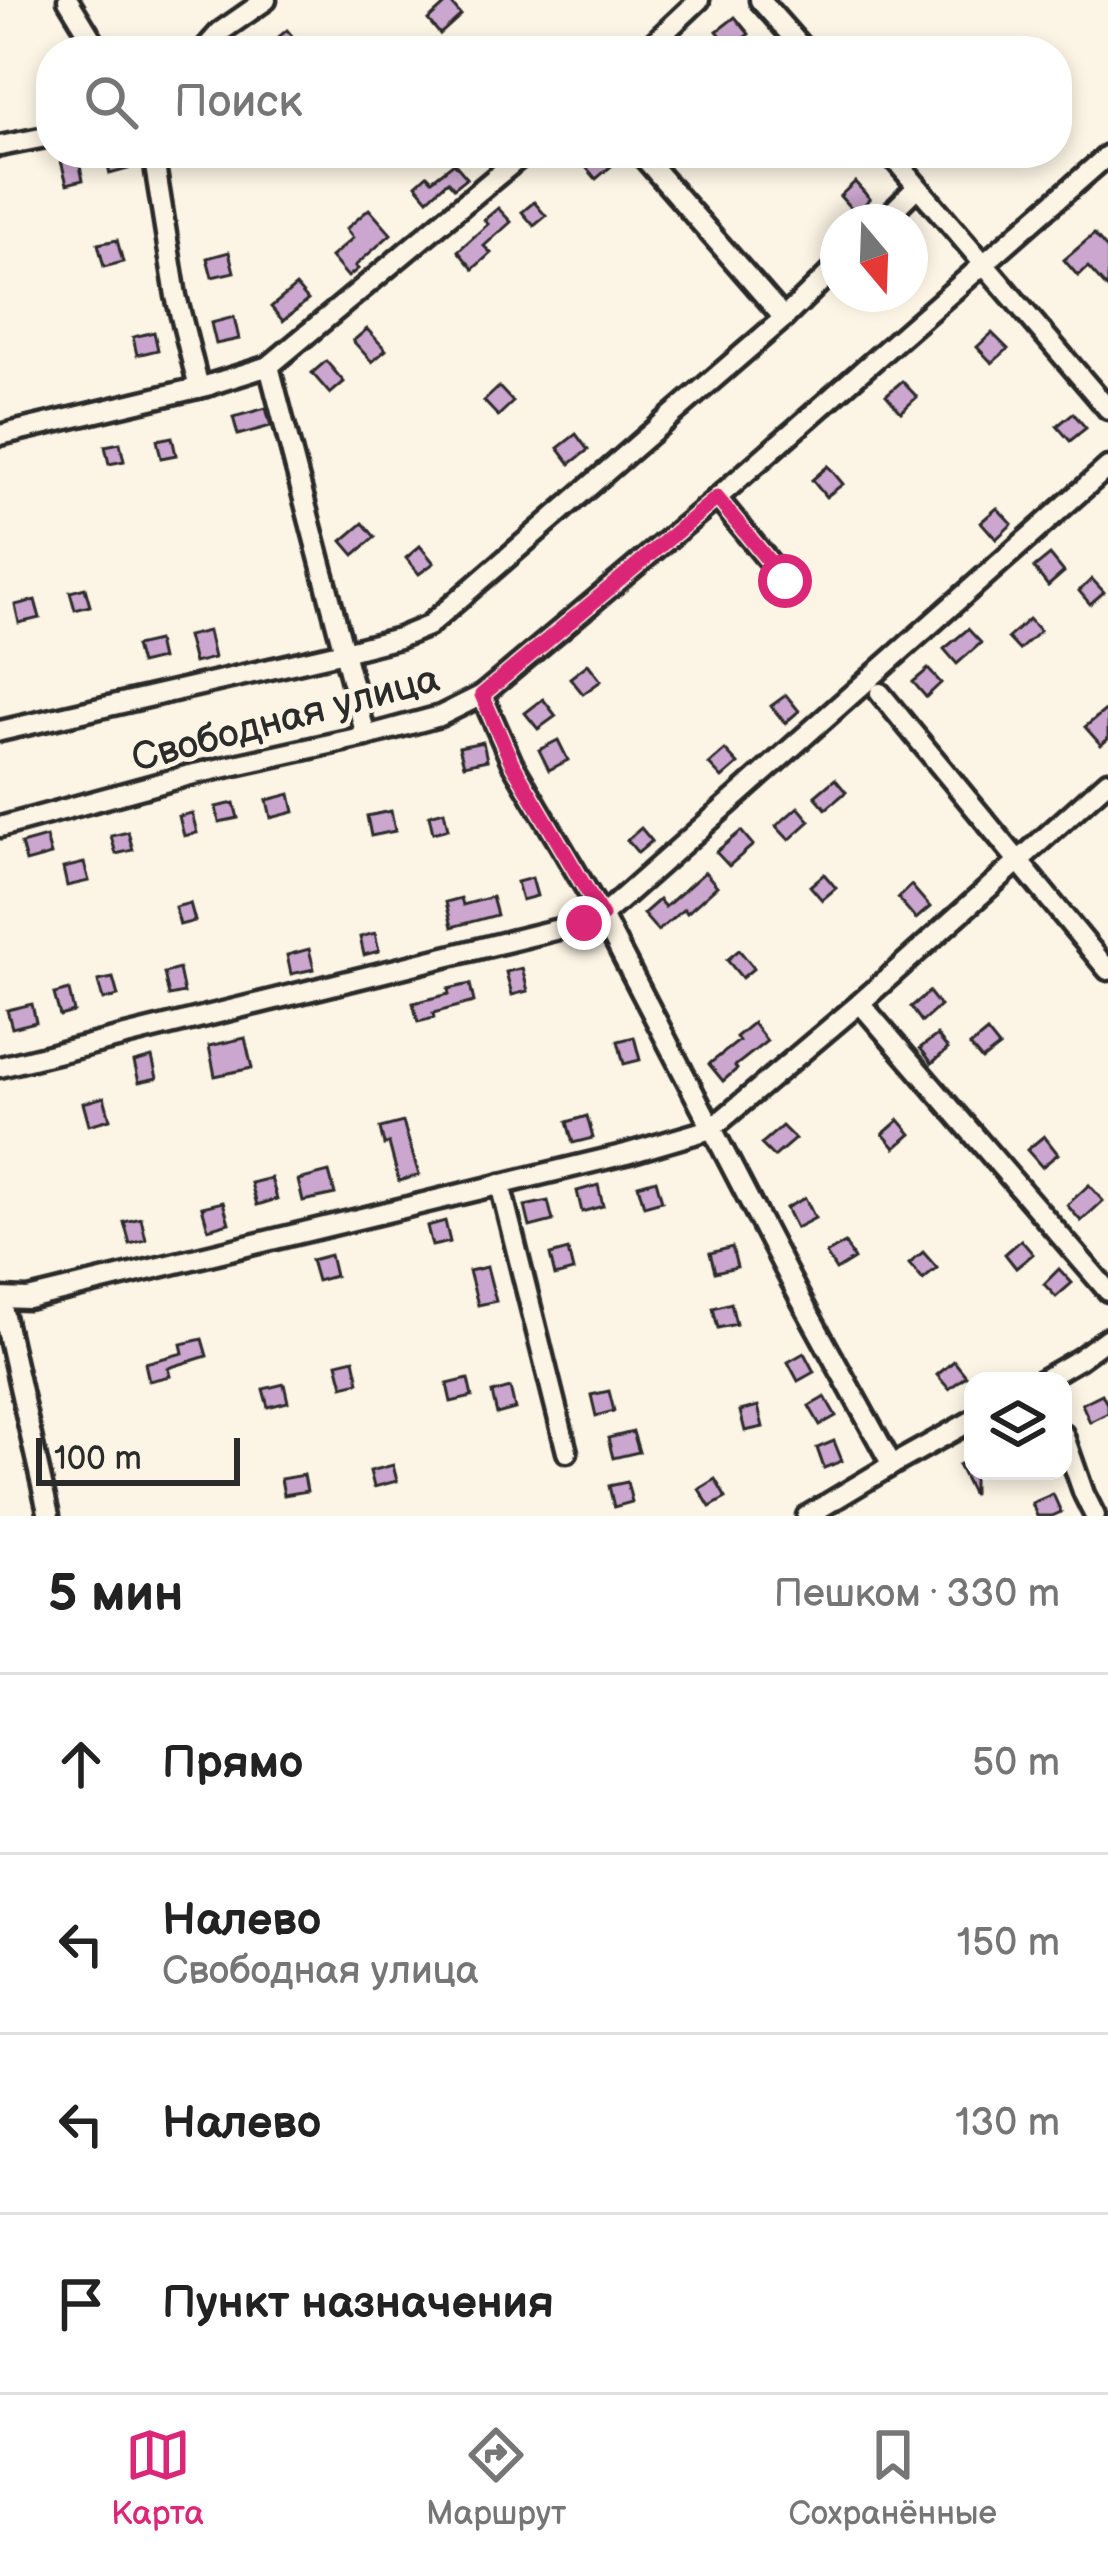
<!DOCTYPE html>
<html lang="ru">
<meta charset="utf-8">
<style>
body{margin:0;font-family:"Balsamiq Sans",sans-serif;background:#f6f6f6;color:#222}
.controls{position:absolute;right:36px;bottom:36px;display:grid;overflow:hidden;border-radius:24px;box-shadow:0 6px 18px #0003}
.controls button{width:108px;height:108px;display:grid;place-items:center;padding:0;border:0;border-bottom:3px solid #e0e0e0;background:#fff;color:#222;font:60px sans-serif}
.compass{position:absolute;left:820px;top:204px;width:108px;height:108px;border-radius:50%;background:#fff;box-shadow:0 6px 18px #0003;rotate:161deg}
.scale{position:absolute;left:36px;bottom:30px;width:204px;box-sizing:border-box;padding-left:12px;border:6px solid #2b2b2b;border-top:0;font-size:33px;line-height:42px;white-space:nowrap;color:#2b2b2b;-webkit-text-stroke:9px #fcf5e5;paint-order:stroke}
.stop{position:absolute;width:36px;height:36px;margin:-27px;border:9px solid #db2777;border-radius:50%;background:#fff}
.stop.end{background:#db2777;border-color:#fff;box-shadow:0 3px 12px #0008}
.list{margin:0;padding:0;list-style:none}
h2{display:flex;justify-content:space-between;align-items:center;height:156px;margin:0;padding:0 48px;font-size:51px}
h2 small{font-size:39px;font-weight:400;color:#767676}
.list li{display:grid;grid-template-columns:78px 1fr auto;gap:36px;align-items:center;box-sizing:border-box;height:180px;padding:0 48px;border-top:3px solid #e0e0e0}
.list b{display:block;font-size:45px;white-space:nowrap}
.list p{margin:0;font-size:39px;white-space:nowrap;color:#767676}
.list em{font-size:39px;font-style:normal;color:#767676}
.icon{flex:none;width:66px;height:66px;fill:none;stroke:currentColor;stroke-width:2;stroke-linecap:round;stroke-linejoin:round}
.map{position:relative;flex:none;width:1108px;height:1516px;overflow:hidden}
.search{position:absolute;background:#fff;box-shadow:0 6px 18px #0003;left:36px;right:36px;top:36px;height:132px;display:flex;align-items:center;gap:30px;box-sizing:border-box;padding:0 42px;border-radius:48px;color:#767676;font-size:45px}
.sheet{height:876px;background:#fff}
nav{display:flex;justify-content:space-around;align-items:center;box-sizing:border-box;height:168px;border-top:3px solid #e0e0e0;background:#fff;font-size:33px;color:#767676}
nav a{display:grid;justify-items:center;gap:6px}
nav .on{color:#db2777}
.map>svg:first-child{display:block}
.building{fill:#cba6ce;stroke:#2b2b2b;stroke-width:3}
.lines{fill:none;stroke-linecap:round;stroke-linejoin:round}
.minor-casing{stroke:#2b2b2b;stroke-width:27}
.minor{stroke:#fcf5e5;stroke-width:18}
.route{stroke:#db2777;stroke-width:15}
.labels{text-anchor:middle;stroke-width:9;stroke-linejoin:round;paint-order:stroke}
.street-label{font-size:39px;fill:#2b2b2b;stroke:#fcf5e5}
</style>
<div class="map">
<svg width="1108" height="1516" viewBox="0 0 1108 1516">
<rect width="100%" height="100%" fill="#fcf5e5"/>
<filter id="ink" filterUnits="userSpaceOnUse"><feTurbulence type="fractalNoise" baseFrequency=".00833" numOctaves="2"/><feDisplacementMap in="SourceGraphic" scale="24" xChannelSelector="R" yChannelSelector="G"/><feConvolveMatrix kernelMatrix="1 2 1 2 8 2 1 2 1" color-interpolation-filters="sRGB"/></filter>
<g filter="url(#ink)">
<g class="building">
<path d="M 449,1 L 461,15 L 440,34 L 428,20 Z"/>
<path d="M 735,17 L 749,34 L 731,48 L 717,31 Z"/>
<path d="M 287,30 L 299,44 L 291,51 L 284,51 L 275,40 Z"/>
<path d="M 105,153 L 124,153 L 128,169 L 110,174 Z"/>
<path d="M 585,153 L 608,153 L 616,162 L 596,179 L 579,159 Z"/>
<path d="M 78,157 L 83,180 L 67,184 L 61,161 Z"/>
<path d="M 454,163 L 467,178 L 454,188 L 448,181 L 428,199 L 416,185 L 427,175 L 432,180 Z"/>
<path d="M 855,182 L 870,199 L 855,213 L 840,196 Z"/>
<path d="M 534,202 L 546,216 L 534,226 L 522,212 Z"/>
<path d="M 498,208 L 511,222 L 484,246 L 491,253 L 473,269 L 458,251 L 488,224 L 484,220 Z"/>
<path d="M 369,209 L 391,234 L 355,266 L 358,269 L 348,277 L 331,257 L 353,238 L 346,229 Z"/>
<path d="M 1094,234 L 1108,250 L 1108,289 L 1088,267 L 1078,276 L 1064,260 Z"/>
<path d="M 117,240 L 123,262 L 104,267 L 98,244 Z"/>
<path d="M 229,252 L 234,272 L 212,277 L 207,258 Z"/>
<path d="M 296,286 L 308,300 L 283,321 L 271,307 Z"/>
<path d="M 234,317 L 239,339 L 216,344 L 211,323 Z"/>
<path d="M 367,329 L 386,350 L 372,362 L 353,341 Z"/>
<path d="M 154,332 L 158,350 L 137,355 L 133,337 Z"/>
<path d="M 992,333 L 1008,349 L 992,363 L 977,347 Z"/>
<path d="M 326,361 L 344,382 L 330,394 L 312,373 Z"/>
<path d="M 902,381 L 917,397 L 901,412 L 886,395 Z"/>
<path d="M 499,387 L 513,402 L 498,416 L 484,401 Z"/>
<path d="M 266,408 L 271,426 L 238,435 L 233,417 Z"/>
<path d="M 1073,413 L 1086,428 L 1070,441 L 1057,426 Z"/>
<path d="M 576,434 L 588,450 L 570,464 L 558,448 Z"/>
<path d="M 172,437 L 176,455 L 161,458 L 157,440 Z"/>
<path d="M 120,443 L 124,461 L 109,464 L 105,446 Z"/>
<path d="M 828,466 L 843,484 L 826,497 L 812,480 Z"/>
<path d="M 997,508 L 1012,524 L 996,539 L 981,522 Z"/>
<path d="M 363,523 L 375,537 L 354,555 L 342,541 Z"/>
<path d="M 420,546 L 434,563 L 419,574 L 406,558 Z"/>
<path d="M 1050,555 L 1064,572 L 1048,586 L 1034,568 Z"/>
<path d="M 1092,579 L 1104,592 L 1090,604 L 1079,591 Z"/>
<path d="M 85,588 L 90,606 L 75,610 L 70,592 Z"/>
<path d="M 35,600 L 40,618 L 19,623 L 15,605 Z"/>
<path d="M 1029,619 L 1040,631 L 1019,650 L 1008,638 Z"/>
<path d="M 968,629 L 981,643 L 957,664 L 944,649 Z"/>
<path d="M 208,631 L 214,658 L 194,663 L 187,636 Z"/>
<path d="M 157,641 L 161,659 L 140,664 L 135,646 Z"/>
<path d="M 588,664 L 601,681 L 583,694 L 570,678 Z"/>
<path d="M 928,669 L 941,683 L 926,697 L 913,682 Z"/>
<path d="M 786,695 L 799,711 L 785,723 L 771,706 Z"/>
<path d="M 543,699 L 556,716 L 538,729 L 525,713 Z"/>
<path d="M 1108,708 L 1108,739 L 1101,745 L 1085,727 Z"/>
<path d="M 558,740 L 568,760 L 549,770 L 539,750 Z"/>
<path d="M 483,742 L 487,760 L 464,765 L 459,747 Z"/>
<path d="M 725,750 L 738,764 L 722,778 L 709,764 Z"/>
<path d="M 835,779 L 846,792 L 826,809 L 815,796 Z"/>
<path d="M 290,794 L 294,812 L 271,818 L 267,800 Z"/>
<path d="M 234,803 L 238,818 L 219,822 L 216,807 Z"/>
<path d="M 798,807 L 810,821 L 789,840 L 776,826 Z"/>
<path d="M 391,811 L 395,831 L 371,836 L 367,816 Z"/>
<path d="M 444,811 L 448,829 L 433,833 L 429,815 Z"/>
<path d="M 192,813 L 197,833 L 184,836 L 179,816 Z"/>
<path d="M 641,828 L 652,841 L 638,853 L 627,840 Z"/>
<path d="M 741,831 L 753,845 L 729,866 L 716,852 Z"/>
<path d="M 128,832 L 133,850 L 116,854 L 111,836 Z"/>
<path d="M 46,837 L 51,855 L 26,862 L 21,844 Z"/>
<path d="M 84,863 L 89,881 L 67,886 L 63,868 Z"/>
<path d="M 705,872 L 717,886 L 687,913 L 684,909 L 658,931 L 643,914 L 659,900 L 665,907 Z"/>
<path d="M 824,874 L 836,888 L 822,900 L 810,886 Z"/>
<path d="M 532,878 L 537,896 L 522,900 L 517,882 Z"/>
<path d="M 911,885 L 930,907 L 916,919 L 898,898 Z"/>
<path d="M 492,897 L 497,915 L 452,927 L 446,902 L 461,898 L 463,905 Z"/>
<path d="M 190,903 L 195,921 L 180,925 L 175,907 Z"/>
<path d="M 375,933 L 379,951 L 364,955 L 360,937 Z"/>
<path d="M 309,949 L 314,969 L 291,974 L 287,955 Z"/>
<path d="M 739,950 L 754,968 L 742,978 L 727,960 Z"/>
<path d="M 522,968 L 528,991 L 512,995 L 506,972 Z"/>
<path d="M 179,969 L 184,993 L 169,996 L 164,973 Z"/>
<path d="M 113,978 L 118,996 L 103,1000 L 98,981 Z"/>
<path d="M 470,984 L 474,1002 L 433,1013 L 434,1018 L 418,1022 L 413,1003 L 449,994 L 448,989 Z"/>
<path d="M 69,990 L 74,1012 L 60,1016 L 54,994 Z"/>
<path d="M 929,992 L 940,1006 L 922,1022 L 911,1007 Z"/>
<path d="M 32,1004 L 36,1022 L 12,1028 L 7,1010 Z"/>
<path d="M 753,1023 L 767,1041 L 735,1066 L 737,1069 L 723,1081 L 709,1064 L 739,1041 L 736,1037 Z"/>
<path d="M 987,1032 L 999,1047 L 982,1060 L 970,1046 Z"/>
<path d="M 937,1035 L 948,1049 L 932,1063 L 920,1048 Z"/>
<path d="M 634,1037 L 640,1060 L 624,1064 L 618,1041 Z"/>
<path d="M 245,1038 L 252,1068 L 215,1076 L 209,1046 Z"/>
<path d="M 152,1057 L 157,1078 L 139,1082 L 134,1062 Z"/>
<path d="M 104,1097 L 110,1119 L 89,1125 L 83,1103 Z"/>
<path d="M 587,1116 L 593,1138 L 573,1143 L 567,1122 Z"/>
<path d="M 899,1120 L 911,1134 L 895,1148 L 883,1134 Z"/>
<path d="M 403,1122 L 419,1175 L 399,1181 L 389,1143 L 384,1145 L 380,1128 Z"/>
<path d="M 782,1126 L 795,1139 L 774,1157 L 761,1144 Z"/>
<path d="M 1044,1136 L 1058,1154 L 1042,1167 L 1027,1150 Z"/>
<path d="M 329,1172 L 335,1194 L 303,1201 L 298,1180 Z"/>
<path d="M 271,1178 L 277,1199 L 257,1205 L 251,1183 Z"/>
<path d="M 656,1180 L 662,1201 L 644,1206 L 638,1185 Z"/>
<path d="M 598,1185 L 603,1206 L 582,1212 L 577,1191 Z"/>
<path d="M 1089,1185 L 1103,1201 L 1081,1221 L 1067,1205 Z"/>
<path d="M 805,1198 L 815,1218 L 796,1228 L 786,1208 Z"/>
<path d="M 548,1201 L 553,1221 L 530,1227 L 525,1206 Z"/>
<path d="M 223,1202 L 229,1223 L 208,1229 L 202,1207 Z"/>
<path d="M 141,1218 L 146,1240 L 130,1244 L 124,1222 Z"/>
<path d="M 445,1221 L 450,1242 L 432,1246 L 427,1226 Z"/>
<path d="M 1021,1240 L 1033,1254 L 1016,1268 L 1005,1254 Z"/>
<path d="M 845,1243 L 854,1259 L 836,1270 L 826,1254 Z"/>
<path d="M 732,1247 L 737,1267 L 715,1272 L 710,1253 Z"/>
<path d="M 568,1250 L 573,1271 L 555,1276 L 550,1255 Z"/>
<path d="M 923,1252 L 937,1268 L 923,1280 L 909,1264 Z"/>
<path d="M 330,1255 L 335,1276 L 317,1281 L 311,1260 Z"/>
<path d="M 487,1267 L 496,1301 L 478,1305 L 469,1271 Z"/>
<path d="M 1059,1269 L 1072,1283 L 1056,1297 L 1044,1284 Z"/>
<path d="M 731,1303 L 736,1324 L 718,1328 L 713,1308 Z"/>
<path d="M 202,1339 L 207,1356 L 168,1368 L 170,1376 L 149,1381 L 145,1363 L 183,1353 L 181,1344 Z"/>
<path d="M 804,1353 L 814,1372 L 798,1381 L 788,1362 Z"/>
<path d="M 354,1359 L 359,1382 L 343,1386 L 337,1363 Z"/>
<path d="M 954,1361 L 966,1376 L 949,1389 L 937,1375 Z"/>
<path d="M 468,1379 L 472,1397 L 451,1402 L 447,1384 Z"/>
<path d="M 284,1384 L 288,1402 L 268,1407 L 263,1389 Z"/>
<path d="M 510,1388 L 515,1409 L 497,1414 L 492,1393 Z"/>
<path d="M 609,1391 L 614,1411 L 596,1416 L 591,1395 Z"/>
<path d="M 1102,1394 L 1108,1406 L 1108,1413 L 1090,1422 L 1082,1404 Z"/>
<path d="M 825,1397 L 836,1416 L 820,1425 L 809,1406 Z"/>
<path d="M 758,1406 L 763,1427 L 745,1431 L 740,1411 Z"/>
<path d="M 633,1432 L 639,1452 L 613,1458 L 608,1438 Z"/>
<path d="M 834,1441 L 842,1461 L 824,1468 L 817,1448 Z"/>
<path d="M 973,1458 L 973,1495 L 958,1465 Z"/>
<path d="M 393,1465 L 397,1481 L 374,1487 L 370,1471 Z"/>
<path d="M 304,1475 L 307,1491 L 284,1495 L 281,1479 Z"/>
<path d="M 715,1479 L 726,1498 L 710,1507 L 699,1489 Z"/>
<path d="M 627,1482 L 632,1502 L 614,1507 L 609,1486 Z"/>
<path d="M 1053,1494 L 1061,1512 L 1052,1516 L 1037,1516 L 1032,1503 Z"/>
</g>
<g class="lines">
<defs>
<g id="minor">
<path d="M 68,0 L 99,51"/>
<path d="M 760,0 L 805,51"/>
<path d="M 203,51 L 220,32 L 266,0"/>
<path d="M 645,51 L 699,0"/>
<path d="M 0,146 L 51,136"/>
<path d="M 153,153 L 176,296 L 199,388 L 269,366 L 366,736"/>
<path d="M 640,153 L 784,318"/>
<path d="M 889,153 L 1108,409"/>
<path d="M 882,222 L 917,187"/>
<path d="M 260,369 L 269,366 L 525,153"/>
<path d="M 0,435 L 210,385"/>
<path d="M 717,498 L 785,581"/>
<path d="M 880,693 L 1108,970"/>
<path d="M 482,695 L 512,763 L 602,916 L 801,1300 L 892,1465 L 807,1516"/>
<path d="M 0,731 L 344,652 L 399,638 L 428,626 L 784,318 L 838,265"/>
<path d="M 0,827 L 190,775 L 366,736 L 440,716 L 482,695 L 717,498 L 1108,155"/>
<path d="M 860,1003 L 1108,1291"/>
<path d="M 0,1067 L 583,923 L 602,916 L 1108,467"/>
<path d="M 500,1184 L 567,1452"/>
<path d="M 0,1298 L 28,1299 L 626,1154 L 711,1129 L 860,1003 L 1108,781"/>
<path d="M 0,1298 L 49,1516"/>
<path d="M 1041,1381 L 1079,1359 L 1108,1338"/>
<path d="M 1063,1434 L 1084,1494 L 1095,1516"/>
<path d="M 883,1470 L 973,1420"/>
</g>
</defs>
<use href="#minor" class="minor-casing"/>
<use href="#minor" class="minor"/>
</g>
</g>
<g class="lines" filter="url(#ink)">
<path class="route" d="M 584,923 L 602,916 L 512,763 L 482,695 L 717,498 L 785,581"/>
</g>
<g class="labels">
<g class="street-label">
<text transform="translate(285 717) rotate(-15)" y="14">Свободная улица</text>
</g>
</g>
</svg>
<div class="controls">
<button><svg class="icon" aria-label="layers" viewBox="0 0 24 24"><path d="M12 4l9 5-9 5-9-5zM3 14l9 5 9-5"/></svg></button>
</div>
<svg class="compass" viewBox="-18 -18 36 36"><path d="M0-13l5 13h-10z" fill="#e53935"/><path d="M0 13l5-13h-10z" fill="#767676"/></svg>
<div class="scale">100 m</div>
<div class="stop" style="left:785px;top:581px"></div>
<div class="stop end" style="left:584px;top:923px"></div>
<div class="search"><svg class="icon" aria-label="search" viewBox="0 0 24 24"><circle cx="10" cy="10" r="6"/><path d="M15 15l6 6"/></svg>Поиск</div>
</div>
<section class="sheet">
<h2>5 мин<small>Пешком · 330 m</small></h2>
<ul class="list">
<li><svg class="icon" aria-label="ahead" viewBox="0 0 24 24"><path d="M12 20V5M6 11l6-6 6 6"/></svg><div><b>Прямо</b></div><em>50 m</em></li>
<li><svg class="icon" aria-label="left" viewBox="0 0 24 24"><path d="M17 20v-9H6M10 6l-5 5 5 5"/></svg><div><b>Налево</b><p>Свободная улица</p></div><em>150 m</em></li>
<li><svg class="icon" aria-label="left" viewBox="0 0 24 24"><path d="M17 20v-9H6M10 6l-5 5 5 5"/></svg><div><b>Налево</b></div><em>130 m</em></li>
<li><svg class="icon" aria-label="arrive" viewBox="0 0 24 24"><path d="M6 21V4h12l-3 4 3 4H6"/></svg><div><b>Пункт назначения</b></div></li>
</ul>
</section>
<nav>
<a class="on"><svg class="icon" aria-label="map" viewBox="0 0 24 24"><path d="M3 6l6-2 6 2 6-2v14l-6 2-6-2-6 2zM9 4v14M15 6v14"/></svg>Карта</a>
<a><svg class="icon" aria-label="directions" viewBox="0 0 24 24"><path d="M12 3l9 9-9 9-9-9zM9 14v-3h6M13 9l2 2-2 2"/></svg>Маршрут</a>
<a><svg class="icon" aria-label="saved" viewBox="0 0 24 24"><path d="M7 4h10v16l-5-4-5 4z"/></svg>Сохранённые</a>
</nav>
